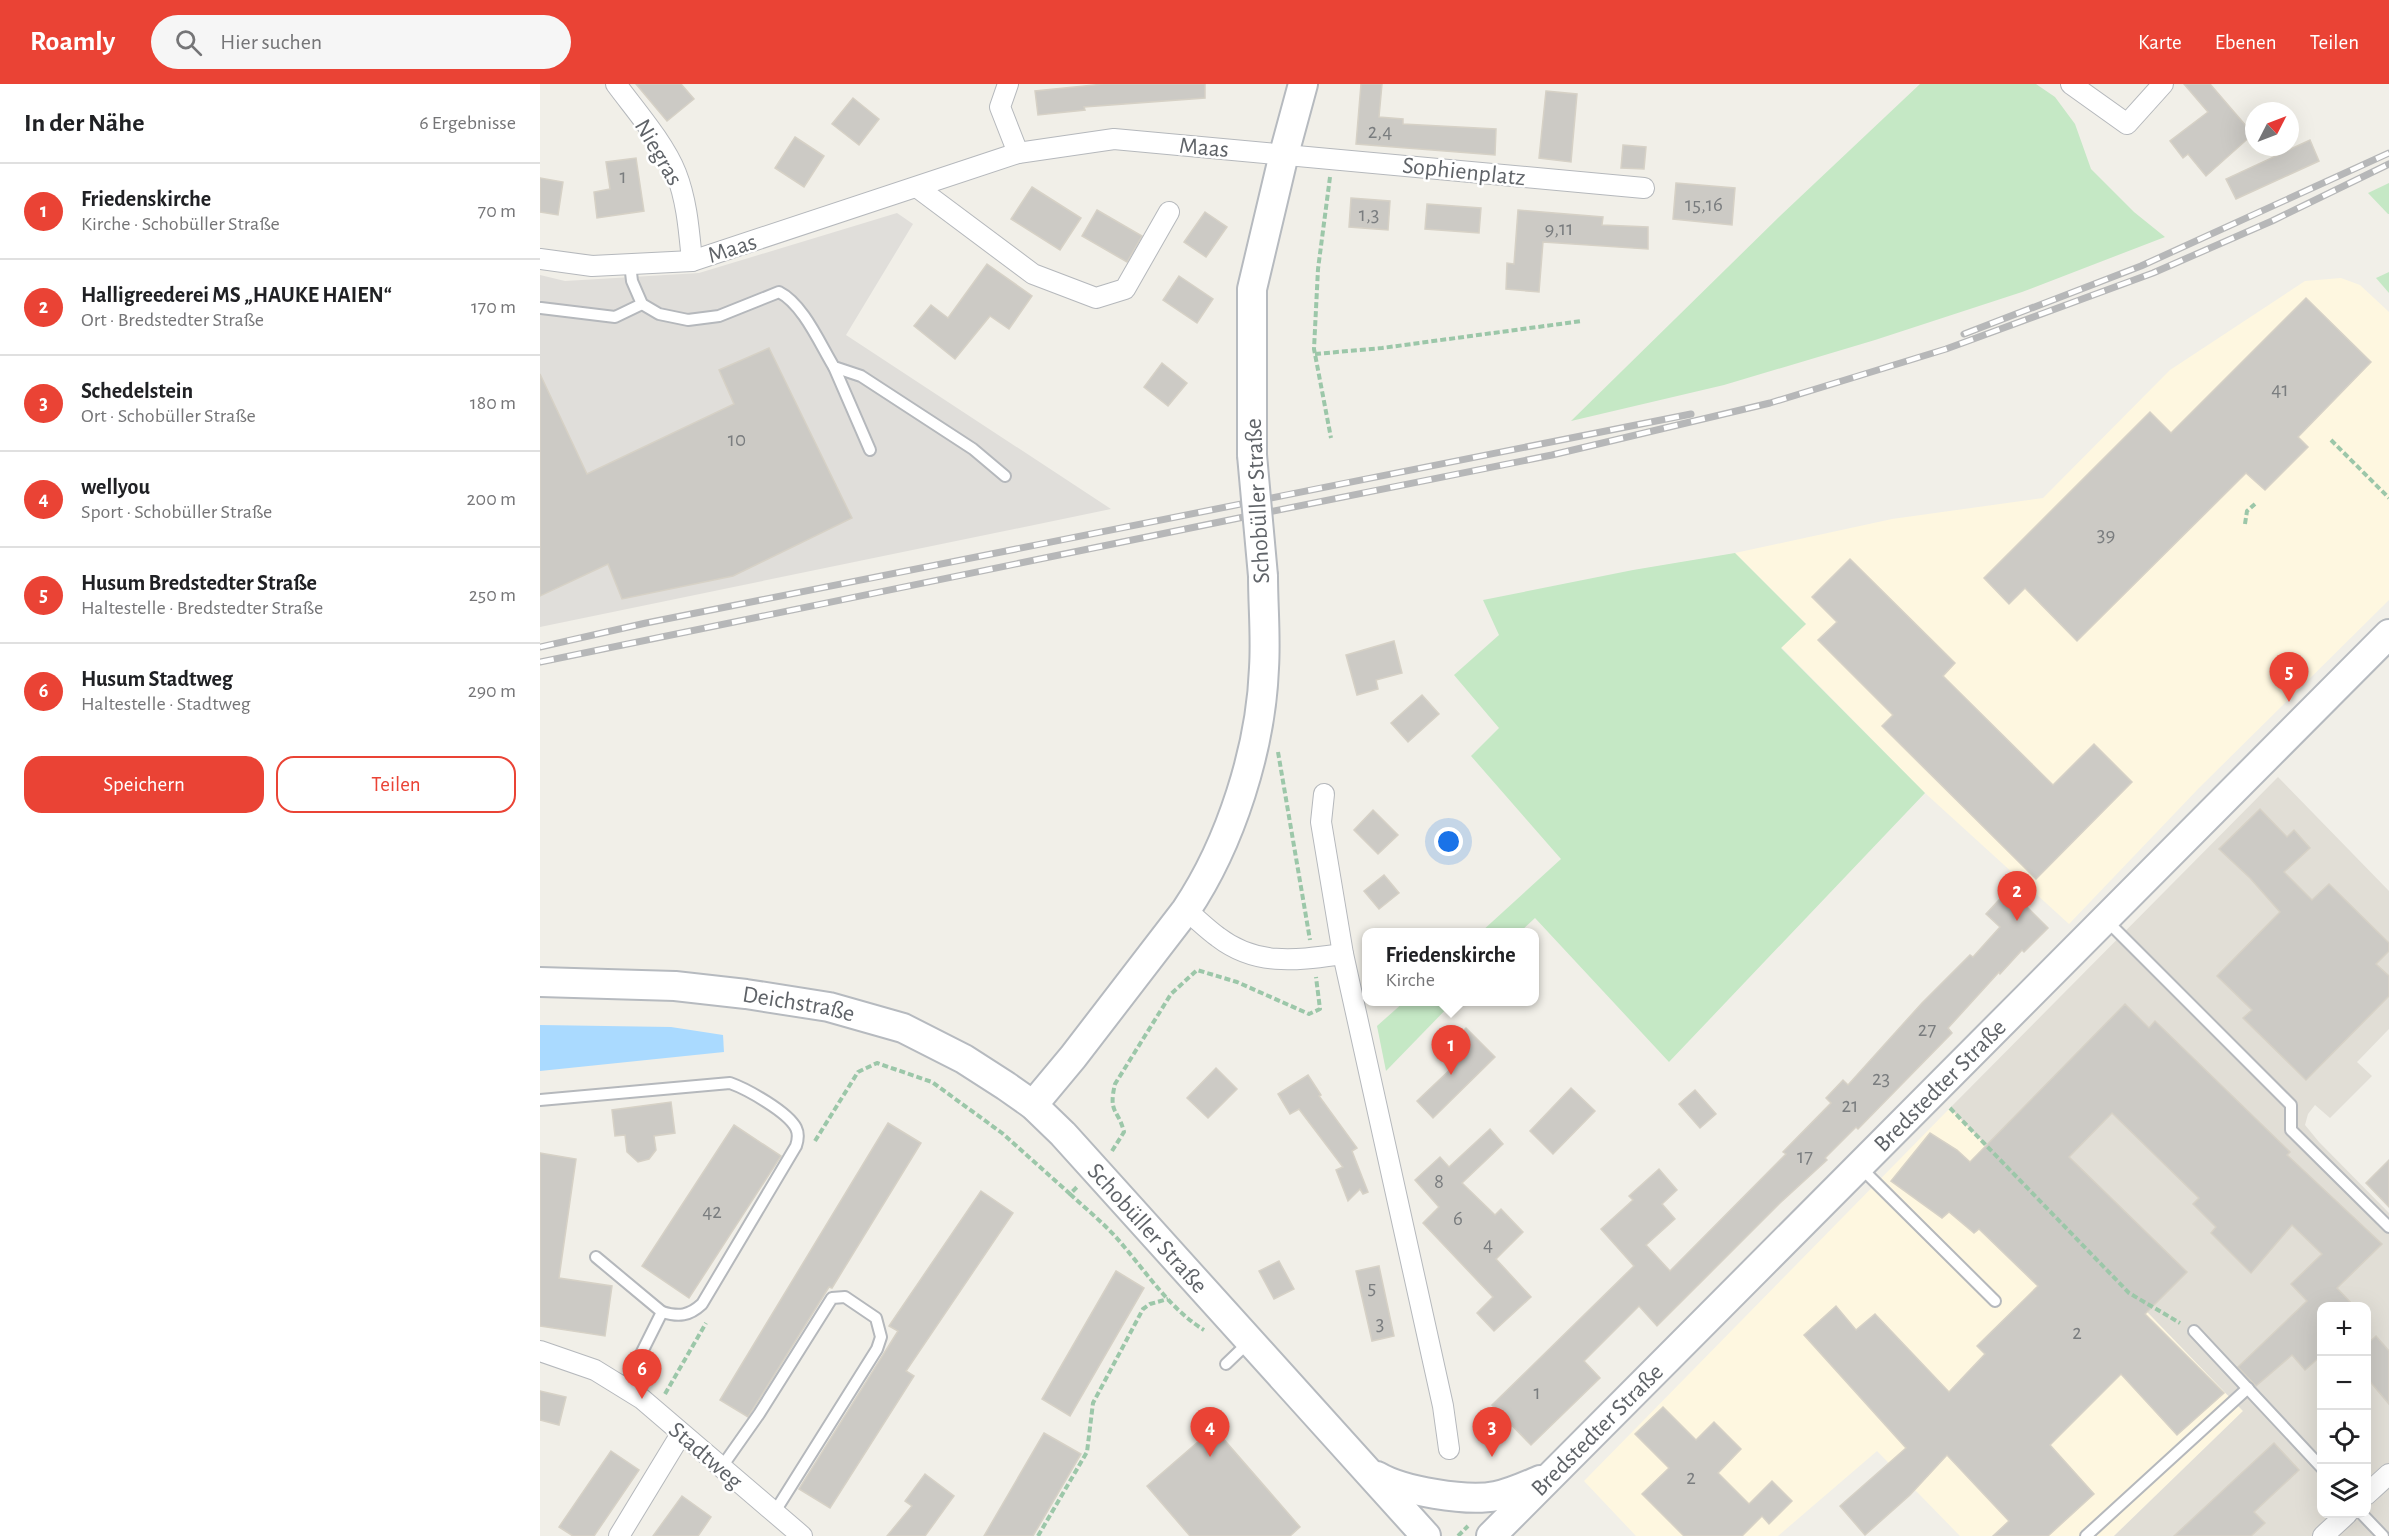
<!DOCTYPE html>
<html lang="de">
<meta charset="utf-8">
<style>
body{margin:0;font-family:"Alegreya Sans",sans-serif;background:#f6f6f6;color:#202124}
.controls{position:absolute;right:18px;bottom:18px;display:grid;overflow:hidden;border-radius:12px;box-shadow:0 6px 24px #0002}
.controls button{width:54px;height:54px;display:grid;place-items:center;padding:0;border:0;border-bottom:2px solid #e0e0e0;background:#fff;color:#202124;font:30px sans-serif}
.compass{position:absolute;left:1705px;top:18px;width:54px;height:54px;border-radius:50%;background:#fff;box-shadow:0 6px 24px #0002;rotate:48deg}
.you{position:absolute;left:909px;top:758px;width:21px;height:21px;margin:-15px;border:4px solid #fff;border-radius:50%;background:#1a73e8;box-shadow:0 0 0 9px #1a73e833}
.badge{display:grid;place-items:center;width:39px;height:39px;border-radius:50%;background:#ea4335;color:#fff;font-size:20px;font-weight:700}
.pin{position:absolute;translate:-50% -50px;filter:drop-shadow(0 2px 3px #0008)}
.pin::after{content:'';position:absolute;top:32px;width:21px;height:18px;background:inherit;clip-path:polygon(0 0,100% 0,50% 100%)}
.popup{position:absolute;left:822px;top:844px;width:177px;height:78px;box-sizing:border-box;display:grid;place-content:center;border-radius:12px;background:#fff;filter:drop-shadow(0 2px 4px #0005);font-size:20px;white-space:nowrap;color:#757577}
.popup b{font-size:22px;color:#202124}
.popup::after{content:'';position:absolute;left:50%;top:100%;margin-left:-12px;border:12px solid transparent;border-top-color:#fff}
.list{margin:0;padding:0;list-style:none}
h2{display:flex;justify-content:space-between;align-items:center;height:78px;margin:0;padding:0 24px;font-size:26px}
h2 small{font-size:20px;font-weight:400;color:#757577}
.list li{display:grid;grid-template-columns:39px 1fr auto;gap:18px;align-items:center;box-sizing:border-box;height:96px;padding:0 24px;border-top:2px solid #e0e0e0}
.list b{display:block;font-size:22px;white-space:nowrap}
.list p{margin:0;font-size:20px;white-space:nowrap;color:#757577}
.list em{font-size:20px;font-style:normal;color:#757577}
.actions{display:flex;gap:12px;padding:18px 24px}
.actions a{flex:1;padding:14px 0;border:2px solid #ea4335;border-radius:18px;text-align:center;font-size:21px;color:#ea4335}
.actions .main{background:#ea4335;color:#fff}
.icon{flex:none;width:33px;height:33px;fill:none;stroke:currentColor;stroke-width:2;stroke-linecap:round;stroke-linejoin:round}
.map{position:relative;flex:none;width:1849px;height:1452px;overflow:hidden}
header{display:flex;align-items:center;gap:36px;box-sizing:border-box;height:84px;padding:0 30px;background:#ea4335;color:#fff}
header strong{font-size:28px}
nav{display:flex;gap:33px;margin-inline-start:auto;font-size:21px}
.search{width:420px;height:54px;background:#f6f6f6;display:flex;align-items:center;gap:15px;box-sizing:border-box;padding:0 21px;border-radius:33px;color:#757577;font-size:22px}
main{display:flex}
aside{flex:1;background:#fff}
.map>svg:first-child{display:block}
.commercial{fill:#fef7e0}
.industrial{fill:#e0deda}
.education{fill:#e1ded6;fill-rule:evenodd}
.green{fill:#c5e8c5}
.water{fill:#aadaff}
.building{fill:#cccac5;stroke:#d6d1c6;stroke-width:1.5}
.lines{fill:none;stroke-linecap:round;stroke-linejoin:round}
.lane-casing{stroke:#b5b8bc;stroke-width:14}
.street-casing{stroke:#b5b8bc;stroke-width:22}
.secondary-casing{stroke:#b6babf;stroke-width:32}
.path{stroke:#9cc7a9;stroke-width:4;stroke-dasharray:6 3;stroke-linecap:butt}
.lane{stroke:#fff;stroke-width:10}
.street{stroke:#fff;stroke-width:20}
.secondary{stroke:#fff;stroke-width:28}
.rail-casing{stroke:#b6b7b8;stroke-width:7}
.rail{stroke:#fff;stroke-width:4.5;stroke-dasharray:14;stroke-linecap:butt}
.secondary-bridge-casing{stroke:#b6babf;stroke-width:32;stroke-linecap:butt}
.secondary-bridge{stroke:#fff;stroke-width:28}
.labels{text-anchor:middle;stroke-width:5;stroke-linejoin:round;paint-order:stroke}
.number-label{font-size:21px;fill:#7a7d7f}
.street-label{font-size:24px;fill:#5f6368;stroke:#fff}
</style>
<header>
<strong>Roamly</strong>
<div class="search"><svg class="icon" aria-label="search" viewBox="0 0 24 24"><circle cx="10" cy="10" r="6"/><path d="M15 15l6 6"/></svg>Hier suchen</div>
<nav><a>Karte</a><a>Ebenen</a><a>Teilen</a></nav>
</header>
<main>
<aside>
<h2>In der Nähe<small>6 Ergebnisse</small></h2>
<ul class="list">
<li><span class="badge">1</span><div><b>Friedenskirche</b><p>Kirche · Schobüller Straße</p></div><em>70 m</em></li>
<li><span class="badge">2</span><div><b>Halligreederei MS „HAUKE HAIEN“</b><p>Ort · Bredstedter Straße</p></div><em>170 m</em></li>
<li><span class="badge">3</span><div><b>Schedelstein</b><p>Ort · Schobüller Straße</p></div><em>180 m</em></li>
<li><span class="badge">4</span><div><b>wellyou</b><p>Sport · Schobüller Straße</p></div><em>200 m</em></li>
<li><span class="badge">5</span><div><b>Husum Bredstedter Straße</b><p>Haltestelle · Bredstedter Straße</p></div><em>250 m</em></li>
<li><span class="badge">6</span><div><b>Husum Stadtweg</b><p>Haltestelle · Stadtweg</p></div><em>290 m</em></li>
</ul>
<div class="actions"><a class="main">Speichern</a><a>Teilen</a></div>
</aside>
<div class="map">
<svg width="1849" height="1452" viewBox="0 0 1849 1452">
<rect width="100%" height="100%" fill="#f1efe8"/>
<g class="commercial">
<path d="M 1801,194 L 1820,201 L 1849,228 L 1849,516 L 1658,705 L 1529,840 L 1385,709 L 1241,563 L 1266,540 L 1195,469 L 1352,435 L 1503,414 L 1630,286 L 1765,197 Z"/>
<path d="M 1410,1024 L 1703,1327 L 1574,1452 L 1420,1452 L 1337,1367 L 1238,1452 L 1096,1452 L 1044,1397 Z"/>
</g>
<path class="industrial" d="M 357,129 L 373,140 L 306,251 L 571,425 L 0,543 L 0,191 L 25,197 L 159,189 Z"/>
<path class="education" d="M 1738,693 L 1849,807 L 1849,945 L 1817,978 L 1832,992 L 1790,1034 L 1775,1021 L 1768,1030 L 1765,1041 L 1779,1058 L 1849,1129 L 1849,1452 L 1574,1452 L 1703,1327 L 1410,1024 ZM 1782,1222 L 1826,1222 L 1826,1430 L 1782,1430 Z"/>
<g class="green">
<path d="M 1380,0 L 1496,0 L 1515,13 L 1535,40 L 1551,85 L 1594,128 L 1625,153 L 1482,208 L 1335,256 L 1184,301 L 1031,337 L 1240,132 Z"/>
<path d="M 1849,99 L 1849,130 L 1848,130 L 1828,109 Z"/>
<path d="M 1849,188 L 1849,209 L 1836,194 Z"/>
<path d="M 1195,469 L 1266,540 L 1241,564 L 1385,709 L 1129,978 L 995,834 L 980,848 L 941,848 L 1021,775 L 931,672 L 959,644 L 914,591 L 959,551 L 943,516 L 1093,486 Z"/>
<path d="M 864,918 L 913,918 L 846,987 L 837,942 Z"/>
</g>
<path class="water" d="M 0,941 L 131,943 L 183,951 L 184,968 L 0,987 Z"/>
<g class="building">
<path d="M 96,0 L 141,0 L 154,15 L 127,37 Z"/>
<path d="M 564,0 L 665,0 L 665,14 L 544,23 L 545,26 L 498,31 L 495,7 Z"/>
<path d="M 821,0 L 842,0 L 839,33 L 863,35 L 863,40 L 956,45 L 955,71 L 816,60 Z"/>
<path d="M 1644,0 L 1670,0 L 1713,50 L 1666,92 L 1648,70 L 1643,74 L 1630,57 L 1668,28 Z"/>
<path d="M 1006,7 L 1037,10 L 1031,78 L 999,74 Z"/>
<path d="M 313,14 L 339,35 L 319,61 L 292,40 Z"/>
<path d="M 255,53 L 284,72 L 264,103 L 235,84 Z"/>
<path d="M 1770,56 L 1779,77 L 1696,115 L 1686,95 Z"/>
<path d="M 1083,61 L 1106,63 L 1104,85 L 1081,84 Z"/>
<path d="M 96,74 L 104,127 L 57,134 L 54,108 L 70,105 L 66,78 Z"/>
<path d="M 0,94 L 23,98 L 18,131 L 0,128 Z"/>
<path d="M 1136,99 L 1195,104 L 1192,141 L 1133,135 Z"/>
<path d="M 492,103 L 541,134 L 520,166 L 471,135 Z"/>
<path d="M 811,114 L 850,117 L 848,146 L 809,143 Z"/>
<path d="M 887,120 L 941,124 L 939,149 L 885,145 Z"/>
<path d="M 557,126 L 602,152 L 587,178 L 542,152 Z"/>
<path d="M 978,126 L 1063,133 L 1062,141 L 1108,143 L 1108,165 L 1003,158 L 999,208 L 966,205 L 967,179 L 974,180 Z"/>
<path d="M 665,128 L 687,143 L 666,173 L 644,158 Z"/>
<path d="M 447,180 L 492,212 L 469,245 L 450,232 L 415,275 L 374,242 L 391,221 L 408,234 Z"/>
<path d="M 639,192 L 673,215 L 657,239 L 623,216 Z"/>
<path d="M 1766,214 L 1831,278 L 1758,353 L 1768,363 L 1725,406 L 1706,389 L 1537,557 L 1485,504 L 1469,520 L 1444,494 L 1610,328 L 1631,349 Z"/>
<path d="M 229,264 L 312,434 L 193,492 L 82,515 L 68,480 L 0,512 L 0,290 L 47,390 L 194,320 L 179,286 Z"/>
<path d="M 622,279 L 647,299 L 628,322 L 604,303 Z"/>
<path d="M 1310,475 L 1415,579 L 1403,592 L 1513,701 L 1554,660 L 1592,698 L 1496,795 L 1342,642 L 1353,631 L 1278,556 L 1297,538 L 1272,513 Z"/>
<path d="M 854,557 L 862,589 L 836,596 L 838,605 L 817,611 L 806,571 Z"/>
<path d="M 882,611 L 899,630 L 868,658 L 851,639 Z"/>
<path d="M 1720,725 L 1747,753 L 1754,746 L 1770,764 L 1744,788 L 1772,816 L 1789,800 L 1849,859 L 1849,867 L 1836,880 L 1849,892 L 1849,912 L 1766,996 L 1703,934 L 1712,926 L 1677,892 L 1740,828 L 1710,794 L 1679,765 Z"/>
<path d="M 833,726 L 858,751 L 838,770 L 814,746 Z"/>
<path d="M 844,791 L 859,809 L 839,825 L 824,807 Z"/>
<path d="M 1469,805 L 1508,844 L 1484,868 L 1482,866 L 1460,890 L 1459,888 L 1408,944 L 1412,949 L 1318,1045 L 1316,1043 L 1285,1074 L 1287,1076 L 1240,1119 L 1117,1242 L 1099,1222 L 1044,1277 L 1060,1294 L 991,1361 L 952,1321 L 1094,1182 L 1061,1145 L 1093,1116 L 1089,1112 L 1119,1085 L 1137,1106 L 1122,1120 L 1135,1135 L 1106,1161 L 1130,1187 L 1246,1070 L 1243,1068 L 1291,1019 L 1286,1014 L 1303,996 L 1308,1001 L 1382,919 L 1430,871 L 1433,873 L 1460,843 L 1446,830 Z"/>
<path d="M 1585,920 L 1609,944 L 1615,937 L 1750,1068 L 1747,1071 L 1842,1160 L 1797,1204 L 1814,1222 L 1782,1222 L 1782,1271 L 1765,1286 L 1752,1271 L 1716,1302 L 1698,1283 L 1767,1217 L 1751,1200 L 1782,1170 L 1752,1141 L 1711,1189 L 1671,1149 L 1676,1143 L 1653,1120 L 1659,1114 L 1572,1029 L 1529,1073 L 1647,1188 L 1605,1230 L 1684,1309 L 1637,1351 L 1581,1290 L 1510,1361 L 1554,1410 L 1508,1452 L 1453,1452 L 1469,1437 L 1407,1371 L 1370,1411 L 1325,1451 L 1300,1422 L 1366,1364 L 1264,1251 L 1296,1222 L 1316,1246 L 1335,1230 L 1409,1308 L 1445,1270 L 1437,1262 L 1498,1202 L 1439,1145 L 1434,1149 L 1409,1128 L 1402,1134 L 1351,1097 L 1390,1049 L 1417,1066 L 1430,1078 Z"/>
<path d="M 926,944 L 955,973 L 893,1034 L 877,1017 L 916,980 L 903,967 Z"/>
<path d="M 676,984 L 697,1005 L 668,1034 L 647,1014 Z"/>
<path d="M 768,991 L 781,1011 L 779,1012 L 817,1064 L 812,1067 L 828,1108 L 823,1110 L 820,1105 L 808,1117 L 796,1086 L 803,1083 L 759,1025 L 750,1030 L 738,1010 Z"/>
<path d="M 1031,1004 L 1055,1027 L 1013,1070 L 990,1047 Z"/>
<path d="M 1155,1006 L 1176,1030 L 1160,1044 L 1139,1020 Z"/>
<path d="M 131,1018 L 135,1049 L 114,1052 L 116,1066 L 109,1075 L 98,1078 L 87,1068 L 85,1051 L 75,1052 L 72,1026 Z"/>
<path d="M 348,1039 L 381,1059 L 292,1204 L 289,1203 L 208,1333 L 180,1316 Z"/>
<path d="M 194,1041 L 241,1072 L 149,1214 L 102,1182 Z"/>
<path d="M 950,1045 L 963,1060 L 922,1099 L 955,1131 L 961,1125 L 983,1148 L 956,1175 L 991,1213 L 954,1247 L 937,1229 L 953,1213 L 883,1139 L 899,1123 L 875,1096 L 900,1073 L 909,1083 Z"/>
<path d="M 0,1069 L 36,1075 L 19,1194 L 72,1202 L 65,1252 L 0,1242 Z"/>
<path d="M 1849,1076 L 1849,1123 L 1826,1099 Z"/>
<path d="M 441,1107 L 473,1129 L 366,1287 L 374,1292 L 290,1424 L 259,1405 L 358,1247 L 349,1242 Z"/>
<path d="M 739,1177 L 754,1205 L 734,1215 L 719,1187 Z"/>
<path d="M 839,1182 L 854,1252 L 832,1257 L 816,1187 Z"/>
<path d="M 576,1187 L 604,1204 L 530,1332 L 502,1315 Z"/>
<path d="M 1836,1252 L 1849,1267 L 1849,1320 L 1827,1294 L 1827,1260 Z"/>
<path d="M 0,1307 L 26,1313 L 19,1341 L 0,1336 Z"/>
<path d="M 1123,1323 L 1156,1356 L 1174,1338 L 1201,1365 L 1178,1389 L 1209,1420 L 1232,1397 L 1252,1417 L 1229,1440 L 1222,1432 L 1202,1452 L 1144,1452 L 1102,1410 L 1129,1384 L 1095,1350 Z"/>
<path d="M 674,1344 L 760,1443 L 750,1452 L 650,1452 L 607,1402 Z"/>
<path d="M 504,1349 L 541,1370 L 493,1452 L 444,1452 Z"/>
<path d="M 1734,1359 L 1759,1386 L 1714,1428 L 1725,1439 L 1711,1452 L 1634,1452 Z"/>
<path d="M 71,1367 L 99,1386 L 54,1452 L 33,1452 L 19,1443 Z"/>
<path d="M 385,1390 L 414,1412 L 385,1452 L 347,1452 L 372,1422 L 365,1417 Z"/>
<path d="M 142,1412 L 171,1433 L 158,1452 L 113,1452 Z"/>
</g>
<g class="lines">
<defs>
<g id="lane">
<path d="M 90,180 L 92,197 L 102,220 L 119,230 L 148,236 L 179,232 L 239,208 C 263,220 280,260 294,283 L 321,292 L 433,365 L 465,392"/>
<path d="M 1,224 L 75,233 L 102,220"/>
<path d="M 294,283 L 330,366"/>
<path d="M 1566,836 L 1751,1021 L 1751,1046 L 1849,1143"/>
<path d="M 0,1016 L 190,999 C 207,1005 248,1028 256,1044 C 259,1050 258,1056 256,1062 L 162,1220 C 149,1232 139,1233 122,1228"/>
<path d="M 1319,1082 L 1455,1217"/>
<path d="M 56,1173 L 122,1228 L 84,1304"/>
<path d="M 1654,1247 L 1782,1384"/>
<path d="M 686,1280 L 710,1257"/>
<path d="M 181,1384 L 219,1330 L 292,1214 L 305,1213 L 336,1234 L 341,1253 L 337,1265 L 234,1429"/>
<path d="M 1822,1430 L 1843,1452"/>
<path d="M 1546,1452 L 1708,1304"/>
</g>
<g id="street">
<path d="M 76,0 C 96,27 124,59 136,89 C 147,117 149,147 152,177"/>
<path d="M 468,0 L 460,23 L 478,69"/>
<path d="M 1531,0 L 1587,40 L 1623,0"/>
<path d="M 378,104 L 493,190 L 556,214 L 585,205 L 629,128"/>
<path d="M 0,175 L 52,182 L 152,177 L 478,69 L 574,55 L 1104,104"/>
<path d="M 784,710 L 781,738 L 803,870"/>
<path d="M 646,826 C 657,835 667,845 678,853 C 717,883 758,876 803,870 L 903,1322 L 909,1365"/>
<path d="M 0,1267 L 55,1286 L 102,1315 L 262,1452"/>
<path d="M 1826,1411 L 1849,1390"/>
<path d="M 79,1452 L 141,1350"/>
<path d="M 1783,1452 L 1807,1430"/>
</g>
<g id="secondary">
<path d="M 712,371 L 712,205 L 744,70 L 763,0"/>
<path id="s1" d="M 0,898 L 135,902 L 206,910 L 289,923 L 363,944 L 424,975 L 466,1002 L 493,1021 L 523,1050 L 886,1452"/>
<path d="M 493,1021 L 533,973 L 646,826 C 691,759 721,664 724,584 C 726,553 723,522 723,492"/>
<path d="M 837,1392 C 862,1407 927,1418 956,1412 C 971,1409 986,1402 1000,1396"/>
<path id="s2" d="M 951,1452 L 1849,550"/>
</g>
</defs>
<use href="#lane" class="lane-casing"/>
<use href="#street" class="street-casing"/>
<use href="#secondary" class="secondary-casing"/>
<g class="path">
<path d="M 790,93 L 778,185 L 774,265 L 791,354"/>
<path d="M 775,270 L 842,264 L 1042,237"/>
<path d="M 1791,356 L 1849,414"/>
<path d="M 1705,440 L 1707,427 L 1715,420"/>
<path d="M 738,668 L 770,856"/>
<path d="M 1410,1024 L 1589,1209 L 1640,1239"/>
<path d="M 275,1057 L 318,988 L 337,979 L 392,998 L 462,1049 L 530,1110 L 537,1103"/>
<path d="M 572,1067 L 584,1048 C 578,1024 568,1030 575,1000 L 631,910 L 657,886 L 697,898 L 769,930 L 780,925 L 776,893"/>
<path d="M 530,1110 C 547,1126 566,1141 581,1159 C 607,1189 630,1225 664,1246"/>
<path d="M 125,1310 L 166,1239"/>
<path d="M 498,1452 L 547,1368 L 553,1319 L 603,1225 L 610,1220 L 628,1215"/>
<path d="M 918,1452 L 928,1442"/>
</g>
<use href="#lane" class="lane"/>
<use href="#street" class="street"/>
<use href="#secondary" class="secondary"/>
<defs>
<g id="rail">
<path d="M 1424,250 L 1601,182 L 1849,69"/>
<path d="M 0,563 L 106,539 L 1151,330"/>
<path d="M 0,578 L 699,434 L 1012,371 L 1230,319 L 1406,265 L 1613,189 L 1732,137 L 1849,80"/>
</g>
</defs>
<use href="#rail" class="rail-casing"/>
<use href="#rail" class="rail"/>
<defs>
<path id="secondary-bridge" d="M 712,371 L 723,492"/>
</defs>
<use href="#secondary-bridge" class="secondary-bridge-casing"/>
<use href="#secondary-bridge" class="secondary-bridge"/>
</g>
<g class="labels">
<g class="number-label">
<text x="840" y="54">2,4</text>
<text x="83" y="99">1</text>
<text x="1164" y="127">15,16</text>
<text x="829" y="137">1,3</text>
<text x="1019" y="151">9,11</text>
<text x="1740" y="312">41</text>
<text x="197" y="362">10</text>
<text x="1566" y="457">39</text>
<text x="1387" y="952">27</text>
<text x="1341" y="1001">23</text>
<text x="1310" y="1028">21</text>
<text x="1265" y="1079">17</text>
<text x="899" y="1104">8</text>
<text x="172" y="1134">42</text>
<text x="918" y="1141">6</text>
<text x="948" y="1167">4</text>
<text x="832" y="1210">5</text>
<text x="840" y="1246">3</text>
<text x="1537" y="1255">2</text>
<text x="997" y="1315">1</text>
<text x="1151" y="1400">2</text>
</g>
<g class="street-label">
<text transform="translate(664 63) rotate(5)" y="8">Maas</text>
<text transform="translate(119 68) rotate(60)" y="8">Niegras</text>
<text transform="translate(924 87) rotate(6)" y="8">Sophienplatz</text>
<text transform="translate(192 164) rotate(-18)" y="8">Maas</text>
<text transform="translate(717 417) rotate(-93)" y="8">Schobüller Straße</text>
<text dy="8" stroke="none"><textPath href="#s1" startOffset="260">Deichstraße</textPath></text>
<text dy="8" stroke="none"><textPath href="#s2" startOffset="636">Bredstedter Straße</textPath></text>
<text dy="8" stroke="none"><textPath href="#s1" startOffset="687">Schobüller Straße</textPath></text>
<text dy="8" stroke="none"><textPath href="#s2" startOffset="150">Bredstedter Straße</textPath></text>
<text transform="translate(166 1371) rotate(41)" y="8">Stadtweg</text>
</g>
</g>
</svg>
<div class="controls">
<button>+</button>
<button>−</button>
<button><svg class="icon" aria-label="locate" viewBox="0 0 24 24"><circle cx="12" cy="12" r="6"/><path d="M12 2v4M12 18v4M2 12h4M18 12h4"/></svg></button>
<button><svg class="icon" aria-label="layers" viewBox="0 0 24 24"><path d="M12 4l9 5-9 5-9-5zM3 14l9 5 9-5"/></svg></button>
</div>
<svg class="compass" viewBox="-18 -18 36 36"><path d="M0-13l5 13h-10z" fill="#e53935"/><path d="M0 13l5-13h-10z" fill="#757577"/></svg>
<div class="you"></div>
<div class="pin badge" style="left:911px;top:991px">1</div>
<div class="popup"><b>Friedenskirche</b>Kirche</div>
<div class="pin badge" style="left:1477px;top:837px">2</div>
<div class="pin badge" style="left:952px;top:1373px">3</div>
<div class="pin badge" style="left:670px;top:1373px">4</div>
<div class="pin badge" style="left:1749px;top:618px">5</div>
<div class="pin badge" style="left:102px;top:1315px">6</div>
</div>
</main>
